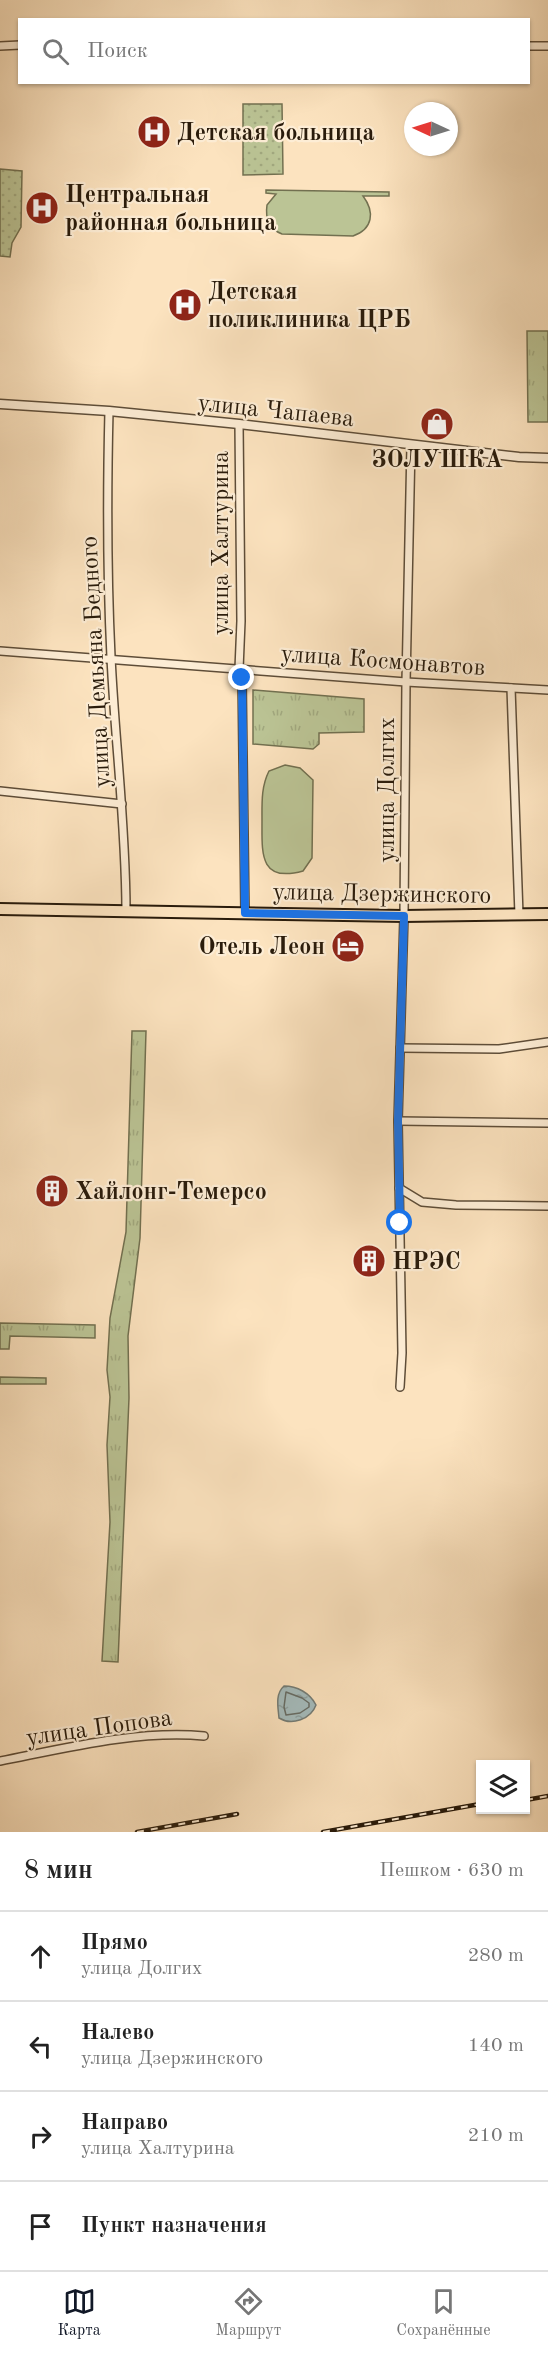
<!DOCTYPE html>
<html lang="ru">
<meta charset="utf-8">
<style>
body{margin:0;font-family:"Old Standard TT",serif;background:#f2f2f2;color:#222}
.controls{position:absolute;right:18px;bottom:18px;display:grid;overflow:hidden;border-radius:0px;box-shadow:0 2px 4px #0004}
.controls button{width:54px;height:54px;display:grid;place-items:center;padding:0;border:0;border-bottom:2px solid #e0e0e0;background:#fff;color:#222;font:30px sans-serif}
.compass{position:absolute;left:404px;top:102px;width:54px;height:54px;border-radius:50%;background:#fff;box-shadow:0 2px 4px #0004;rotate:274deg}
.stop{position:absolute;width:18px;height:18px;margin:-14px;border:4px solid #1a73e8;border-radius:50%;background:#fff}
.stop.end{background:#1a73e8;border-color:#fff;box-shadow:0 2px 6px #0008}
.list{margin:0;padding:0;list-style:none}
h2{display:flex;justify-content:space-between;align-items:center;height:78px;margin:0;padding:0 24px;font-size:26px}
h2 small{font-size:20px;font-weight:400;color:#767676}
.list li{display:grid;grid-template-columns:39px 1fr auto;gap:18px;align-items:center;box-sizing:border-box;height:90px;padding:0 24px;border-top:2px solid #e0e0e0}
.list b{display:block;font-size:22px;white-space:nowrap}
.list p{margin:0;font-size:20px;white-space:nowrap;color:#767676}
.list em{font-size:20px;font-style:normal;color:#767676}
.icon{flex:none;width:33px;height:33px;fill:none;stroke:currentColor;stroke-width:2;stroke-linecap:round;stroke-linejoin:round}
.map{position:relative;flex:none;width:548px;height:1832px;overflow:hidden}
.search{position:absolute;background:#fff;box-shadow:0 2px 4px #0004;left:18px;right:18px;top:18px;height:66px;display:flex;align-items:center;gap:15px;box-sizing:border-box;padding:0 21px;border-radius:0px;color:#767676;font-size:22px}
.sheet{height:438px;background:#fff}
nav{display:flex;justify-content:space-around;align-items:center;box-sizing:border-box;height:84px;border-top:2px solid #e0e0e0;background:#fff;font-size:16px;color:#767676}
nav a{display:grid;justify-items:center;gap:3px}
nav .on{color:#111827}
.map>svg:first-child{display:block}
.grass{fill:url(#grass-tufts);stroke:#727050;stroke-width:1.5}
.park{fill:url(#park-dots);stroke:#727050;stroke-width:1.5}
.pitch{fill:#bbc495;stroke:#727050;stroke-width:1.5}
.water{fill:url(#water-ripples);stroke:#737b75;stroke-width:1.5}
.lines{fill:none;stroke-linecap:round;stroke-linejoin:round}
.shore{stroke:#666b64;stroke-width:1.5}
.minor-casing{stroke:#5e4d38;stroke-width:10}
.tertiary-casing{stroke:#5e4d38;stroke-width:11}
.primary-casing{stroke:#291b0b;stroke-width:14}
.minor{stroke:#fdedd5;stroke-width:7}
.tertiary{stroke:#fdedd5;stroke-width:8}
.primary{stroke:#fce3bf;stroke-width:10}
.rail-casing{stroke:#291b0b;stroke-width:4.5}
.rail{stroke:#fdedd5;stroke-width:2;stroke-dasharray:7;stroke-linecap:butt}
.route{stroke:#1a73e8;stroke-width:8}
.labels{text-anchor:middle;stroke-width:4.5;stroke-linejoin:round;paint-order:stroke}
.poi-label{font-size:24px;font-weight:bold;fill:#291b0b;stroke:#fdedd5;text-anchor:start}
.street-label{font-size:24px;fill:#291b0b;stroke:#fdedd5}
</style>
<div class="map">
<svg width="548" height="1832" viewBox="0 0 548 1832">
<defs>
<pattern id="grass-tufts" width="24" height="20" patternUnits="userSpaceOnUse" patternTransform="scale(1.5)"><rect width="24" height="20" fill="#bbc495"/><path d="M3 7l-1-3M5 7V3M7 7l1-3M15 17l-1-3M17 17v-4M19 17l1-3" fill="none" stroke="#a1a87f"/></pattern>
<pattern id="park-dots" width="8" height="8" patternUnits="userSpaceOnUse" patternTransform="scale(1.5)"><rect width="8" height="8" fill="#bbc495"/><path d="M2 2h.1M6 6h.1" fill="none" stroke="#a1a87f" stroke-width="1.8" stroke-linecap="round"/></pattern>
<pattern id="water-ripples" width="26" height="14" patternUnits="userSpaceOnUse" patternTransform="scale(1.5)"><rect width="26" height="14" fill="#a4bbbc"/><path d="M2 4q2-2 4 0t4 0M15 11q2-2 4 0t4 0" fill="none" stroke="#8da0a0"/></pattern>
</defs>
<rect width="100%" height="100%" fill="#fce3bf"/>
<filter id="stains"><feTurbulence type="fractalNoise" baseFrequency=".00333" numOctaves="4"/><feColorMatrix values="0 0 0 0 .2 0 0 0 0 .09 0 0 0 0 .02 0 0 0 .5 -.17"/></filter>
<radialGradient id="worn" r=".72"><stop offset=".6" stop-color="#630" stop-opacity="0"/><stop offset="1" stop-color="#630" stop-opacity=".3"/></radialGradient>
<g class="grass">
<path d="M 527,331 L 548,331 L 548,422 L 528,422 Z"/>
<path d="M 253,690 L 364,699 L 364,732 L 319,733 L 319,744 L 313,749 L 253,744 Z"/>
<path d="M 132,1031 L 146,1031 L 140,1238 L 128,1336 L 129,1398 L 118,1662 L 102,1661 L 110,1522 L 107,1445 L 110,1397 L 107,1370 L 110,1318 L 126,1232 Z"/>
<path d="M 0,1323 L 95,1325 L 95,1338 L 10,1336 L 9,1349 L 0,1349 Z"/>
<path d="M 0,1377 L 46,1378 L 46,1384 L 0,1384 Z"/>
</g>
<g class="park">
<path d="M 243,104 L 282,104 L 283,174 L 243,175 Z"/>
<path d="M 0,169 L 22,171 L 21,227 L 12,243 L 10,257 L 0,256 Z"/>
</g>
<g class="pitch">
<path d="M 266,190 L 389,192 L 389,196 L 363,196 C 375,212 373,229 353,236 L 282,234 C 269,229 265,219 267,205 L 276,194 L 266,193 Z"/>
<path d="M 285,765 L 300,768 L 313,780 L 312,858 L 303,871 C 259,883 262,853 262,821 C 262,803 261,787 269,771 Z"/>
</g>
<path class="water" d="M 284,1686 C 297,1686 310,1693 316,1705 C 311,1719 292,1726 279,1718 C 278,1707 275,1694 284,1686 Z"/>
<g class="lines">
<path class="shore" d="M 286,1692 L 302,1698 L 309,1703 L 309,1707 L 300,1713 L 286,1715 L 284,1707 Z"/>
<defs>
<g id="minor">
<path d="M 0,46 L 20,45"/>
<path d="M 528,46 L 548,46"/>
<path d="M 109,411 C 107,493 107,575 111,657 C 115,742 126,826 126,911"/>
<path d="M 239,424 L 241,621 L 239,669 L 242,678 L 245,913"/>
<path d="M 0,651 L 406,682 L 548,690"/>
<path d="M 511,688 L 519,915"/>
<path d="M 0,791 L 122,804"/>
<path d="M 400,1048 L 499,1049 L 548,1042"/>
<path d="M 398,1121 L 548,1123"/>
<path d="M 399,1188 L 422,1202 L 456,1205 L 548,1206"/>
<path d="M 400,1387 L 402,1353 L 398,1121 L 404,916 L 406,682 L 411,445"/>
<path d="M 0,1761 C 66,1748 137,1730 204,1736"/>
</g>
<path id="tertiary" d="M 0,404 L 109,411 L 239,424 L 519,457 L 548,458"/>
<path id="primary" d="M 0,909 L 404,916 L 548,914"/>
</defs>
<use href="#minor" class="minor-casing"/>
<use href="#tertiary" class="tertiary-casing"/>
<use href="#primary" class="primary-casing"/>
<use href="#minor" class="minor"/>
<use href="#tertiary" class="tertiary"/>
<use href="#primary" class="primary"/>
<defs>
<g id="rail">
<path d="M 526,1800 L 548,1796"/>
<path d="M 137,1832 L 237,1814"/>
<path d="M 323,1832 L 480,1804"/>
</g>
</defs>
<use href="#rail" class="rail-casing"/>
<use href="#rail" class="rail"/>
</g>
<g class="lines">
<path class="route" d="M 242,678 L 245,913 L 404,916 L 398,1121 L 400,1223"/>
</g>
<defs>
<symbol id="hospital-disc" viewBox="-11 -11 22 22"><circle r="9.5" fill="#8f2418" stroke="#fdedd5"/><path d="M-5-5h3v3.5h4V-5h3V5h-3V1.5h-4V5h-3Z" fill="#fff"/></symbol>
<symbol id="shop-disc" viewBox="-11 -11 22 22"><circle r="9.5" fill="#8f2418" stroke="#fdedd5"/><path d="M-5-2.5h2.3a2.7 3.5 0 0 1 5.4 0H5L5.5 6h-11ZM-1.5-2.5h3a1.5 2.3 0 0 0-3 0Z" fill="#fff"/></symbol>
<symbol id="hotel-disc" viewBox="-11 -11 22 22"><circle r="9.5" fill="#8f2418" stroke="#fdedd5"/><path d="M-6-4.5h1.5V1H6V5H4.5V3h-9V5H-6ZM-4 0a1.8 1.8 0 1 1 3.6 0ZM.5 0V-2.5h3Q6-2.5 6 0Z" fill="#fff"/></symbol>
<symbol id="building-disc" viewBox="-11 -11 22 22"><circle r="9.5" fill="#8f2418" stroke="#fdedd5"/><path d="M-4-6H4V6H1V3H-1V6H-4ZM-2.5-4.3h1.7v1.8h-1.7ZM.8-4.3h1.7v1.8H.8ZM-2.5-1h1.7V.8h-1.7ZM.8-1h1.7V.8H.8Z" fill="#fff"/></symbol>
</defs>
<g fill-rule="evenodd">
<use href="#hospital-disc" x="135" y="113" width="38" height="38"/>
<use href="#hospital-disc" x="23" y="189" width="38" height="38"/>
<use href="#hospital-disc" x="166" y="286" width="38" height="38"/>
<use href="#shop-disc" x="418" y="405" width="38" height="38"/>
<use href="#hotel-disc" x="329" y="927" width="38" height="38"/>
<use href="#building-disc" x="33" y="1172" width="38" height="38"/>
<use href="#building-disc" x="350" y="1242" width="38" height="38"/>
</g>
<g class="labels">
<g class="poi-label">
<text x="177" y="140">Детская больница</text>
<text x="65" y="202">Центральная<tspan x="65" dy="28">районная больница</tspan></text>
<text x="208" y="299">Детская<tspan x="208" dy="28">поликлиника ЦРБ</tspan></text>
<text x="437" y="467" text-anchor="middle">ЗОЛУШКА</text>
<text x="325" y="954" text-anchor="end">Отель Леон</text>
<text x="75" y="1199">Хайлонг-Темерсо</text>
<text x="392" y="1269">НРЭС</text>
</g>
<g class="street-label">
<text transform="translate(276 410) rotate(6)" y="8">улица Чапаева</text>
<text transform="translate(220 543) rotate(-90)" y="8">улица Халтурина</text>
<text transform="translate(383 660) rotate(4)" y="8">улица Космонавтов</text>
<text transform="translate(95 662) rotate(-93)" y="8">улица Демьяна Бедного</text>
<text transform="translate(386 790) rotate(-90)" y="8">улица Долгих</text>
<text transform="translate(382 893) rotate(1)" y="8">улица Дзержинского</text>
<text transform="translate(99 1727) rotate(-8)" y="8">улица Попова</text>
</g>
</g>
<rect width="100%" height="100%" filter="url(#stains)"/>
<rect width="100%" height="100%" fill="url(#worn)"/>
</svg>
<div class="controls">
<button><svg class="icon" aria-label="layers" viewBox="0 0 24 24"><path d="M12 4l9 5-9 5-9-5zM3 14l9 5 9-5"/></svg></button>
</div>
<svg class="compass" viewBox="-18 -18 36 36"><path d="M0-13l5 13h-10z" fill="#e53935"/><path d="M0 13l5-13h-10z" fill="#767676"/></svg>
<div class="stop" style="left:400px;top:1223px"></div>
<div class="stop end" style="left:242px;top:678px"></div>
<div class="search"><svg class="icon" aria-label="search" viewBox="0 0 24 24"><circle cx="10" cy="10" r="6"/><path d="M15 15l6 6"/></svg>Поиск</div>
</div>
<section class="sheet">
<h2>8 мин<small>Пешком · 630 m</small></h2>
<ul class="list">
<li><svg class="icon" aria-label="ahead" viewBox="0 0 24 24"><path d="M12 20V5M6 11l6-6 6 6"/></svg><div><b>Прямо</b><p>улица Долгих</p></div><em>280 m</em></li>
<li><svg class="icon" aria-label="left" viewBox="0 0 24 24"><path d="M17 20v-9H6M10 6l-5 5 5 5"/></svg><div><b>Налево</b><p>улица Дзержинского</p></div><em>140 m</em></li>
<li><svg class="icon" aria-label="right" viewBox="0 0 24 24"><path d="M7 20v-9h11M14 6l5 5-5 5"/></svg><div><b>Направо</b><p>улица Халтурина</p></div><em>210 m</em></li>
<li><svg class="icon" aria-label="arrive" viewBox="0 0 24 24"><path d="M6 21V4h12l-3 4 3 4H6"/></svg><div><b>Пункт назначения</b></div></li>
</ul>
</section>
<nav>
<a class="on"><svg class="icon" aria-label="map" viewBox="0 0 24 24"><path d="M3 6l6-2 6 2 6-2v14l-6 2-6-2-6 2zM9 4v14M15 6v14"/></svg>Карта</a>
<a><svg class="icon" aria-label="directions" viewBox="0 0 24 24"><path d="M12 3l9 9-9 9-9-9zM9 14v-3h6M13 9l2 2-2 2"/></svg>Маршрут</a>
<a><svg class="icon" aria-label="saved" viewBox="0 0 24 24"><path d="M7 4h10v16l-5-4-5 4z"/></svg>Сохранённые</a>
</nav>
